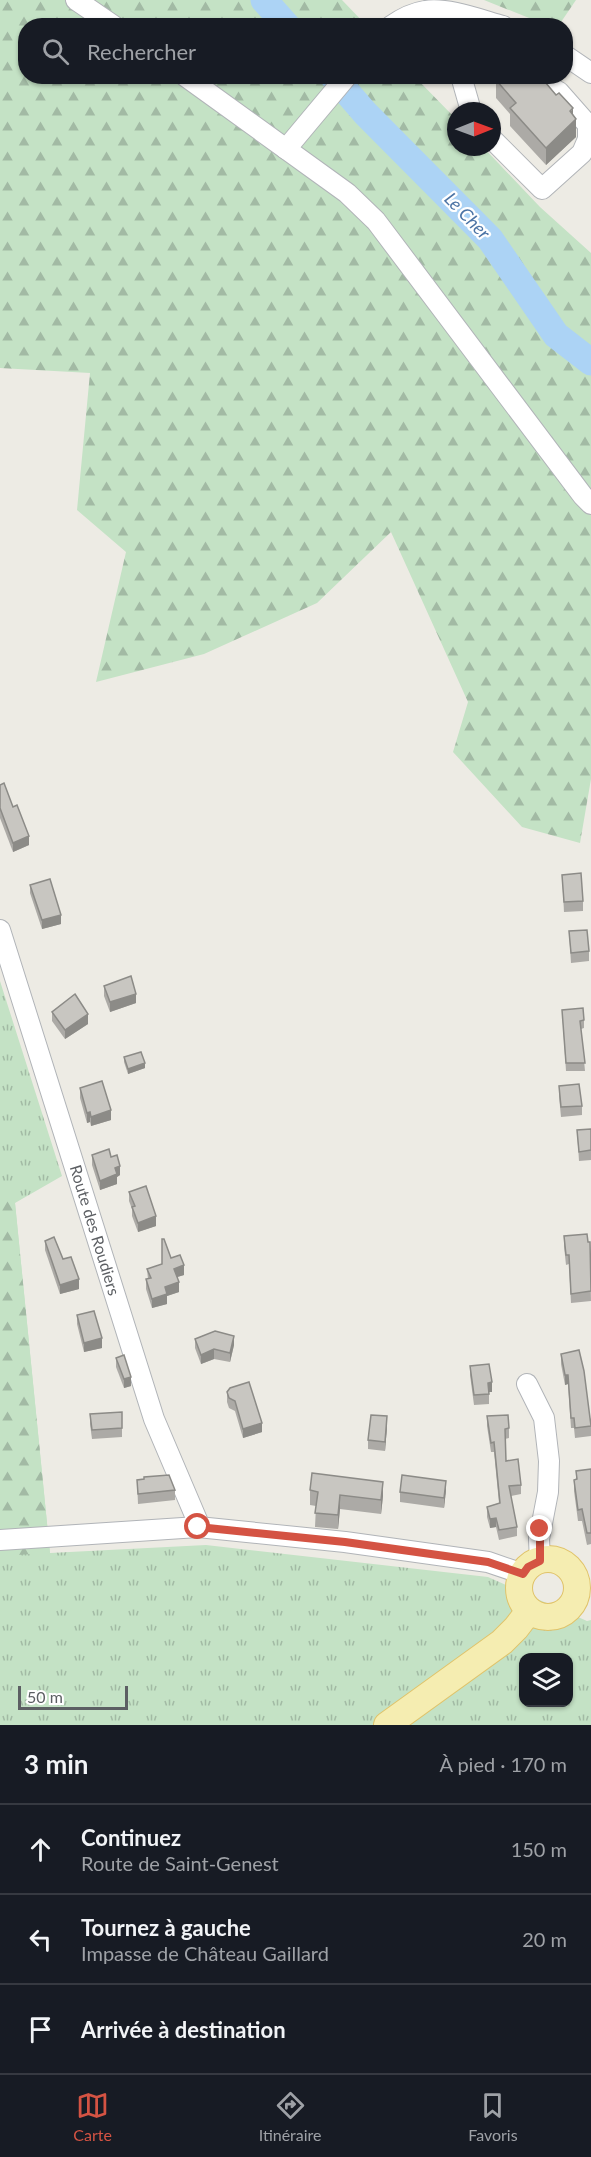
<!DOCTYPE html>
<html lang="fr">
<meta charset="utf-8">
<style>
body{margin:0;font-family:Lato,sans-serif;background:#20242c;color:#f1f3f6}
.controls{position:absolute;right:18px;bottom:18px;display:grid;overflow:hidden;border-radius:12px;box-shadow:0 2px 4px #0004}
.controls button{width:54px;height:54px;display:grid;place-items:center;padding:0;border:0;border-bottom:2px solid #363941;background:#171b24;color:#f1f3f6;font:30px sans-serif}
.compass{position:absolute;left:447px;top:102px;width:54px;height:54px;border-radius:50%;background:#171b24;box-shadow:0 2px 4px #0004;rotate:89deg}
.scale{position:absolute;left:18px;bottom:15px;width:110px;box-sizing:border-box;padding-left:6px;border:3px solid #5c5f63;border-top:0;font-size:16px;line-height:21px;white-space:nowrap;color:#5c5f63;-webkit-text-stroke:4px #fff;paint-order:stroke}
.stop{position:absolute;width:18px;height:18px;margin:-14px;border:4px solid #d45343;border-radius:50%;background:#fff}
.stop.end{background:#d45343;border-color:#fff;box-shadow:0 2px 6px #0008}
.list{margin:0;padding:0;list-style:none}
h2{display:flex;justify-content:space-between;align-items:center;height:78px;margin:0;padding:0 24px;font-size:26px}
h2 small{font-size:20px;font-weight:400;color:#9ea1a6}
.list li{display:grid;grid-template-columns:39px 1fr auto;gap:18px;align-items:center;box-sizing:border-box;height:90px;padding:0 24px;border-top:2px solid #363941}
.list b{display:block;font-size:22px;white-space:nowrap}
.list p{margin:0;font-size:20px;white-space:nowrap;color:#9ea1a6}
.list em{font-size:20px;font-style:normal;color:#9ea1a6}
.icon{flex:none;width:33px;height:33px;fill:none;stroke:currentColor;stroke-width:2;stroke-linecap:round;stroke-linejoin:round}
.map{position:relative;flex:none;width:591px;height:1725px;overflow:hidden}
.search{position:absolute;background:#171b24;box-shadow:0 2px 4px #0004;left:18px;right:18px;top:18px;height:66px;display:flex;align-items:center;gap:15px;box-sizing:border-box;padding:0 21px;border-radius:24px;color:#9ea1a6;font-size:22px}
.sheet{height:348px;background:#171b24}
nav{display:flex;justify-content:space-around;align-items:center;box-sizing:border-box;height:84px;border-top:2px solid #363941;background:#171b24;font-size:16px;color:#9ea1a6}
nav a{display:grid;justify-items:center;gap:3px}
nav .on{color:#d45343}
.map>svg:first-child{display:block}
.grass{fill:url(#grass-tufts);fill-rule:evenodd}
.forest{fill:url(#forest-firs)}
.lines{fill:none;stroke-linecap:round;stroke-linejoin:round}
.river{stroke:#acd3f5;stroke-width:27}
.minor-casing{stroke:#b1b4b8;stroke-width:22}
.major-casing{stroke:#e0c36a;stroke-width:28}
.minor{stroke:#fff;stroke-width:20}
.major{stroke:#f5edb1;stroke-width:26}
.wall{fill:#acaaa6}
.shaded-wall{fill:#8c8b87}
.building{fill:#c8c6c1;stroke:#8c8b87;stroke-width:1.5}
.route{stroke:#d45343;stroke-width:8}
.labels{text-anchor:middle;stroke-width:4.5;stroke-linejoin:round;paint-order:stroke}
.street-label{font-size:16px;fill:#5c5f63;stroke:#fff}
.water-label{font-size:18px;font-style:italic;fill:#4c74a5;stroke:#fff}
</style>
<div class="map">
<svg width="591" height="1725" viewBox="0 0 591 1725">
<defs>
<pattern id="grass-tufts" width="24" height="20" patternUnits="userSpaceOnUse" patternTransform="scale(1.5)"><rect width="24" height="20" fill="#c4e2c5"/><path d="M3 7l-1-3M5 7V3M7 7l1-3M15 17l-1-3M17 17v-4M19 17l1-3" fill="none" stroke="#a2baa4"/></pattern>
<pattern id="forest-firs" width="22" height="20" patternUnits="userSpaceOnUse" patternTransform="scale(1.5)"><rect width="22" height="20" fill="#c4e2c5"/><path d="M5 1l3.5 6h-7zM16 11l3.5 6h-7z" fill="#a2baa4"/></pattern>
</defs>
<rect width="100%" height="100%" fill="#edebe4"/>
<path class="grass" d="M 0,981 L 62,1176 L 15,1203 L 50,1553 L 206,1545 L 488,1577 L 587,1621 L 591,1620 L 591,1725 L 0,1725 ZM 524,1658 L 568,1658 L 568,1702 L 524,1702 Z"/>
<g class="forest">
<path d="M 0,0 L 342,0 L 366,25 L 26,26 L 26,76 L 415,77 L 456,119 L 456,147 L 483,147 L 540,207 L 591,253 L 591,779 L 580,843 L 522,827 L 453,752 L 468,702 L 391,532 L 317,603 L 204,654 L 96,682 L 126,552 L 77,510 L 90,373 L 0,368 Z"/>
<path d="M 484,0 L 576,0 L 559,25 L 549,26 Z"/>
<path d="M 0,1198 L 15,1203 L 50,1553 L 0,1556 Z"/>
</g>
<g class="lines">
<g class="river">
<path d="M 264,0 L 287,26"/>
<path d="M 333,76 L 365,113 L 490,239 L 556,335 L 591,362"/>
</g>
<defs>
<g id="minor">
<path d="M 76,0 L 114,26"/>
<path d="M 391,26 C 401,19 412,13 425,11 C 447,7 481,20 503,26"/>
<path d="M 566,56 L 591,73"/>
<path d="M 185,76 L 347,193 L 376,221 L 583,496 L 591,504"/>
<path d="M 461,76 L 471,111"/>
<path d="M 492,139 L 542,189 L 582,153 L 588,139 L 588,125 L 559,92 L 549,87"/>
<path d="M 286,149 L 347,76"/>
<path d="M 0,930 L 154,1419 L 197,1520 L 198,1527"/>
<path d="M 527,1384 L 544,1418 L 549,1461 L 548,1492 L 539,1539 L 540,1561"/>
<path d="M 0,1540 L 198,1527 L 345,1542 L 488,1562 L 523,1574"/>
</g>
<g id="major">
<circle cx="548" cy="1588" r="29"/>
<path d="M 387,1725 L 502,1642 L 516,1628 L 529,1611"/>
</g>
</defs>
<use href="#minor" class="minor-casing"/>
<use href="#major" class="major-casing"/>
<use href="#minor" class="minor"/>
<use href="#major" class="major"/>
</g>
<g class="wall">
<path d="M 133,76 L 141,76 L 139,81 Z"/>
<path d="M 494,76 L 540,76 L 573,114 L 576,137 L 546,165 L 510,126 L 510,114 L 496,98 L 496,81 Z"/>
<path d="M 0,785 L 13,807 L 29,845 L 13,852 L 0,818 Z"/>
<path d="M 562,875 L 583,901 L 583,911 L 564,912 Z"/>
<path d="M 30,885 L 61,924 L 42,929 L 30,893 Z"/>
<path d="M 569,931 L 589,951 L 589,961 L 571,963 Z"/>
<path d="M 104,986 L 136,1003 L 110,1012 L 104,996 Z"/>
<path d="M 562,1010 L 584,1020 L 584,1028 L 581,1029 L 585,1071 L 566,1071 Z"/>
<path d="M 52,1012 L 88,1024 L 65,1039 L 52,1021 Z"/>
<path d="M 124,1057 L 145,1068 L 128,1074 L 124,1062 Z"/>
<path d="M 559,1086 L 582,1106 L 582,1115 L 561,1117 L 559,1096 Z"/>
<path d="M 80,1088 L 111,1120 L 91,1126 L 90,1122 L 87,1123 L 80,1098 Z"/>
<path d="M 591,1129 L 591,1160 L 579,1161 L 577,1130 Z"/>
<path d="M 92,1155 L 111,1157 L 120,1175 L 117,1177 L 117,1184 L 100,1190 L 92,1165 Z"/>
<path d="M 129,1192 L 156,1226 L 138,1232 L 132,1216 L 132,1209 L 129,1201 Z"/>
<path d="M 564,1236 L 588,1242 L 590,1242 L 591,1301 L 571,1303 L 569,1264 L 566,1265 L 564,1246 Z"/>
<path d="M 45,1241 L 63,1259 L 79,1289 L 60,1294 L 45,1250 Z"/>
<path d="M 171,1258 L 184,1275 L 177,1277 L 179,1292 L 167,1296 L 167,1304 L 152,1308 L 146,1289 L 146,1279 L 148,1279 L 147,1269 L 162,1264 Z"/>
<path d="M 77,1315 L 102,1348 L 84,1352 L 77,1324 Z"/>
<path d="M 195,1339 L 234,1345 L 230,1362 L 214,1359 L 201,1364 L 195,1348 Z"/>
<path d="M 561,1354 L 591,1420 L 591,1436 L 575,1438 L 574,1428 L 571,1428 L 568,1384 L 565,1385 L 561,1364 Z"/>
<path d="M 116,1358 L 131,1386 L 124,1388 L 116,1367 Z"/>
<path d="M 470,1366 L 492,1392 L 489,1392 L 489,1404 L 474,1405 L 470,1375 Z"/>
<path d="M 227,1392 L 262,1432 L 243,1438 L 235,1411 L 229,1408 L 227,1402 Z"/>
<path d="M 122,1412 L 122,1437 L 92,1439 L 90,1424 L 90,1414 Z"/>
<path d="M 487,1416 L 509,1428 L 509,1438 L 505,1439 L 506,1461 L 521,1485 L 521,1494 L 511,1496 L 517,1527 L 517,1536 L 499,1540 L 496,1527 L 490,1528 L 487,1517 L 487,1507 L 499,1503 L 494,1452 L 491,1452 L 487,1426 Z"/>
<path d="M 387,1426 L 385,1451 L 368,1449 L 368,1440 Z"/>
<path d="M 591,1469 L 591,1544 L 587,1545 L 582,1521 L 578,1521 L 574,1491 L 574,1480 L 576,1479 L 576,1471 Z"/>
<path d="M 144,1477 L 175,1490 L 175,1500 L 138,1504 L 137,1480 L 144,1479 Z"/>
<path d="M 310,1490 L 383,1496 L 381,1514 L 340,1509 L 338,1529 L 315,1527 L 316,1506 L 310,1505 Z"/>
<path d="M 446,1490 L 444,1508 L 400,1502 L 400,1492 Z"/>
</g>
<g class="shaded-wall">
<path d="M 573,108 L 573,122 L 576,119 L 576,137 L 546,165 L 546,148 Z"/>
<path d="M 29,836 L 29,845 L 13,852 L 13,843 Z"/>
<path d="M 61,915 L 61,924 L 42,929 L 42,920 Z"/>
<path d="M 136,994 L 136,1003 L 110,1012 L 110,1002 Z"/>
<path d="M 88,1014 L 88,1024 L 65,1039 L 65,1030 Z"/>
<path d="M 145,1063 L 145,1068 L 128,1074 L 128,1069 Z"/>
<path d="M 111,1110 L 111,1120 L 91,1126 L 91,1117 Z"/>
<path d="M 90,1112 L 90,1122 L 87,1123 L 87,1113 Z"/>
<path d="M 120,1166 L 120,1175 L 117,1177 L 117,1184 L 100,1190 L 100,1181 L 115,1168 Z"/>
<path d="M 156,1216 L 156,1226 L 138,1232 L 138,1223 Z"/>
<path d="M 184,1265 L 184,1275 L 174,1278 L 174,1269 Z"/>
<path d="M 79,1279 L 79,1289 L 60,1294 L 60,1285 Z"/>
<path d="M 179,1282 L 179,1292 L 167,1296 L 167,1304 L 152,1308 L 152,1299 L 165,1287 Z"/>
<path d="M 234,1336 L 234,1345 L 230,1362 L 230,1353 Z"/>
<path d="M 102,1338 L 102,1348 L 84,1352 L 84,1343 Z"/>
<path d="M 214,1349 L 214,1359 L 201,1364 L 201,1355 Z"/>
<path d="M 565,1375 L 568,1375 L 568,1384 L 565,1385 Z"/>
<path d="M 131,1377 L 131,1386 L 124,1388 L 124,1379 Z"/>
<path d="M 492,1382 L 492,1392 L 488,1392 L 488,1383 Z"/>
<path d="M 387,1416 L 387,1426 L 385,1451 L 385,1442 Z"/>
<path d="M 262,1423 L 262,1432 L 243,1438 L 243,1429 Z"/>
<path d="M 446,1481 L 446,1490 L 444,1508 L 444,1498 Z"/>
<path d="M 383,1482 L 383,1496 L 381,1514 L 381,1500 Z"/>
<path d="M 340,1495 L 340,1509 L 338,1529 L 338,1515 Z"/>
<path d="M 496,1518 L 496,1527 L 490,1528 L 490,1519 Z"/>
</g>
<g class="building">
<path d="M 501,76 L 540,76 L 556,95 L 559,93 L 573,108 L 570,111 L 576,119 L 546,148 L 510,108 L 516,103 L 496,80 L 501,77 Z"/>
<path d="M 4,783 L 13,807 L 17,805 L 29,836 L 13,843 L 0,808 L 0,785 Z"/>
<path d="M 581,873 L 583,901 L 564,902 L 562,875 Z"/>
<path d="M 50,879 L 61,915 L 42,920 L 30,885 Z"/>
<path d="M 587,930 L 589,951 L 571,953 L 569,931 Z"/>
<path d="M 131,976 L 136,994 L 110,1002 L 104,986 Z"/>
<path d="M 75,994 L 88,1014 L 65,1030 L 52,1012 Z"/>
<path d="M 583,1008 L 584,1020 L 580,1021 L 585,1063 L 566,1063 L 562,1010 Z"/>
<path d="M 141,1052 L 145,1063 L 128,1069 L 124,1057 Z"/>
<path d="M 102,1081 L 111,1110 L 91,1117 L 90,1112 L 87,1113 L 80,1088 Z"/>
<path d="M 579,1084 L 582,1106 L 561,1107 L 559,1086 Z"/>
<path d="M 591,1129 L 591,1150 L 579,1152 L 577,1130 Z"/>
<path d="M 109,1149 L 111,1157 L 117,1155 L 120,1166 L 115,1168 L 117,1174 L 100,1181 L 92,1155 Z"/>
<path d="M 146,1186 L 156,1216 L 138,1223 L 132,1207 L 135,1206 L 129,1192 Z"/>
<path d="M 587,1234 L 588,1242 L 590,1242 L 591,1291 L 571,1294 L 569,1255 L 566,1255 L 564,1236 Z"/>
<path d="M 54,1237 L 63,1259 L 71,1257 L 79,1279 L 60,1285 L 45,1241 Z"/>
<path d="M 162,1239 L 164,1239 L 171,1258 L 180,1255 L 184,1265 L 174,1269 L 179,1282 L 165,1287 L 167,1294 L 152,1299 L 146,1279 L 151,1278 L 147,1269 L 162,1264 Z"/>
<path d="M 94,1311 L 102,1338 L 84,1343 L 77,1315 Z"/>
<path d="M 215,1331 L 234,1336 L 230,1353 L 214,1349 L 201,1355 L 195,1339 Z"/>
<path d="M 579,1350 L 584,1371 L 591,1426 L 575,1428 L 574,1418 L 571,1418 L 568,1375 L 565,1375 L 561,1354 Z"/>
<path d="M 124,1355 L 131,1377 L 124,1379 L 116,1358 Z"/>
<path d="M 489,1364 L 492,1382 L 488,1383 L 489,1394 L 474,1395 L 470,1366 Z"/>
<path d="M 249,1382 L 262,1423 L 243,1429 L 235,1401 L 229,1398 L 227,1392 L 230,1388 Z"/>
<path d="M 122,1412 L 122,1428 L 92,1430 L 90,1414 Z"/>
<path d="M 371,1415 L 387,1416 L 385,1442 L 368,1440 Z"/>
<path d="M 508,1415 L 509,1428 L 505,1429 L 506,1461 L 518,1459 L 521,1485 L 509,1486 L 517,1527 L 499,1530 L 496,1518 L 490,1519 L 487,1507 L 500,1503 L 494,1442 L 491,1443 L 487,1416 Z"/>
<path d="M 591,1469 L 591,1533 L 587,1533 L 582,1509 L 578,1510 L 574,1480 L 577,1479 L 576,1471 Z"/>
<path d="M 312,1473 L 383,1482 L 381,1500 L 340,1495 L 338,1515 L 315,1513 L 318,1492 L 310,1490 Z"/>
<path d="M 169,1475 L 175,1490 L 138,1494 L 137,1480 L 144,1479 L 144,1477 Z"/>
<path d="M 402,1475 L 446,1481 L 444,1498 L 400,1492 Z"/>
</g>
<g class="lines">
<path class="route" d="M 198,1527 L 345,1542 L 488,1562 L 523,1574 L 528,1567 L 540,1561 L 540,1529"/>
</g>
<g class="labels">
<g class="street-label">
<text transform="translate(95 1230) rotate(73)" y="6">Route des Roudiers</text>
</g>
<g class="water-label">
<text transform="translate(467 216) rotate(46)" y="6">Le Cher</text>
</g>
</g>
</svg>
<div class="controls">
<button><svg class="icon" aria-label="layers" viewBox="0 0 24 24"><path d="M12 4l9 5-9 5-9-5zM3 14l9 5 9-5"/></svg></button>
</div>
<svg class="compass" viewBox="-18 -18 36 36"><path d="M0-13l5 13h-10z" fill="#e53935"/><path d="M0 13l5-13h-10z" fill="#9ea1a6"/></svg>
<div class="scale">50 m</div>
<div class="stop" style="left:198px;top:1527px"></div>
<div class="stop end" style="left:540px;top:1529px"></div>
<div class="search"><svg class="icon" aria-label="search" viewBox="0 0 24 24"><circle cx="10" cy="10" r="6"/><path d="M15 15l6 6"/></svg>Rechercher</div>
</div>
<section class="sheet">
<h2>3 min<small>À pied · 170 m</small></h2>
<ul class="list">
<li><svg class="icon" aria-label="ahead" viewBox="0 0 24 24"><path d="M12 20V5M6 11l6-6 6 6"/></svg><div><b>Continuez</b><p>Route de Saint-Genest</p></div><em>150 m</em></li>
<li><svg class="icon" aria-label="left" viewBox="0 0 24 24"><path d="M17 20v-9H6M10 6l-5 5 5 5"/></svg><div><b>Tournez à gauche</b><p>Impasse de Château Gaillard</p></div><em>20 m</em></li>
<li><svg class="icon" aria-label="arrive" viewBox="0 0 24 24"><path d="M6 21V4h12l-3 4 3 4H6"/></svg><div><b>Arrivée à destination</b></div></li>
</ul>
</section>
<nav>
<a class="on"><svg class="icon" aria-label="map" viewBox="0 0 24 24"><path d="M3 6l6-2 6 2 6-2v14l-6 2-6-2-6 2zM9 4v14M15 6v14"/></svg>Carte</a>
<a><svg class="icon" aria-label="directions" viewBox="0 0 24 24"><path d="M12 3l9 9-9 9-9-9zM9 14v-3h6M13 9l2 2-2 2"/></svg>Itinéraire</a>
<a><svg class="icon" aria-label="saved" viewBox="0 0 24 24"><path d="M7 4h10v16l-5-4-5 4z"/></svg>Favoris</a>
</nav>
